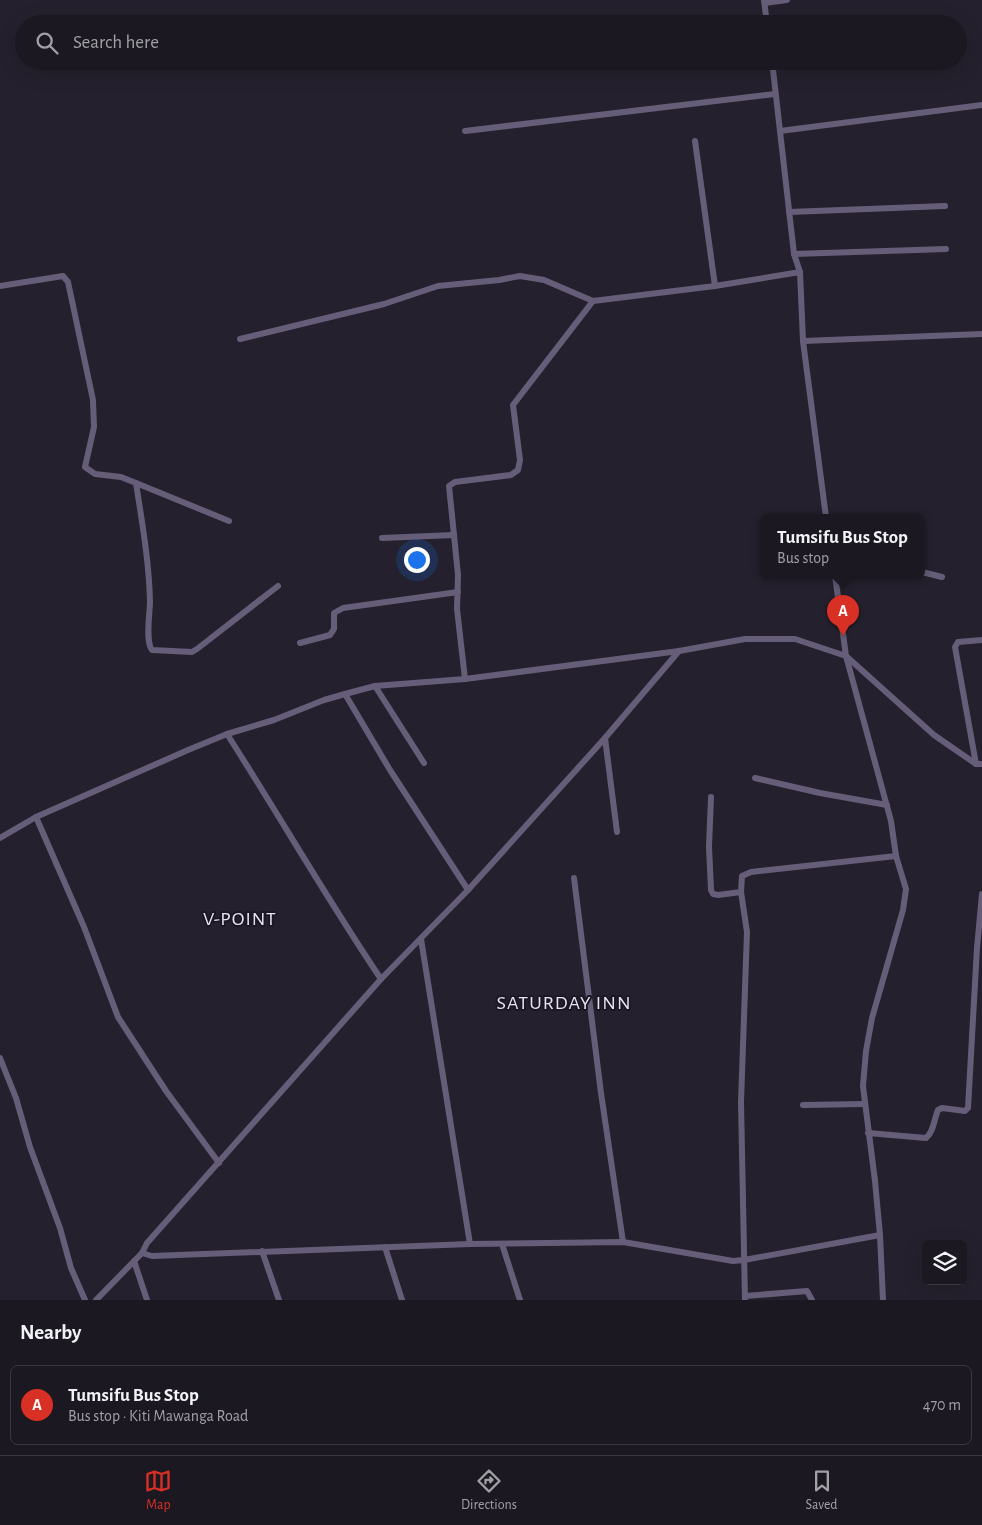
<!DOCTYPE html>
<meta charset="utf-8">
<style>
body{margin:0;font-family:"Alegreya Sans",sans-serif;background:#24212a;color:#f1f3f6}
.controls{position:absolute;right:15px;bottom:15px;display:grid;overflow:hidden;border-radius:8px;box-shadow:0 5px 20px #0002}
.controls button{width:45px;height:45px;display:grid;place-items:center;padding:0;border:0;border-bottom:1px solid #393740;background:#1b1822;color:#f1f3f6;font:25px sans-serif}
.you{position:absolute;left:416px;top:559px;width:18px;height:18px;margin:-12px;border:4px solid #fff;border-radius:50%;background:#1a73e8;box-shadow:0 0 0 8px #1a73e833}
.badge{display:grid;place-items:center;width:32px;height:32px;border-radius:50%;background:#d93025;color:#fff;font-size:16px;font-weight:700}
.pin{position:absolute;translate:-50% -41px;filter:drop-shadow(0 1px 2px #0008)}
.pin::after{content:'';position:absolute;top:26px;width:18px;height:15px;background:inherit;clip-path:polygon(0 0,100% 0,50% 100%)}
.popup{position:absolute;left:760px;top:514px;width:165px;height:65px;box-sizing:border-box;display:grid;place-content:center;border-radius:8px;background:#1b1822;filter:drop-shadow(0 1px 4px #0005);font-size:16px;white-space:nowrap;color:#a0a0a5}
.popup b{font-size:19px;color:#f1f3f6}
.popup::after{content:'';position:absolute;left:50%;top:100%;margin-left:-10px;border:10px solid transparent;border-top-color:#1b1822}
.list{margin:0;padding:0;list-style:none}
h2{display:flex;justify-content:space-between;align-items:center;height:65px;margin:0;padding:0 20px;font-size:21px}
h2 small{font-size:16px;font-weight:400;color:#a0a0a5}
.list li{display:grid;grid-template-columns:32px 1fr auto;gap:15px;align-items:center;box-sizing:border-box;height:80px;margin:0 10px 10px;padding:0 10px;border:1px solid #393740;border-radius:8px}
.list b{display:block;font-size:19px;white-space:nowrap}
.list p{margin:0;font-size:16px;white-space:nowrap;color:#a0a0a5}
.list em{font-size:16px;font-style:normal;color:#a0a0a5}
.icon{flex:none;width:28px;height:28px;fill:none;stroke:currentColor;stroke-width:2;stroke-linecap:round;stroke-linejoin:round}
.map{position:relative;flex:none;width:982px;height:1300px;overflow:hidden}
.search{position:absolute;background:#1b1822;box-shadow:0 5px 20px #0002;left:15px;right:15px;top:15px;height:55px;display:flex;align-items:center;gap:12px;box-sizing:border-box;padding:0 18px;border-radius:28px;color:#a0a0a5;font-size:19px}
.sheet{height:155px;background:#1b1822}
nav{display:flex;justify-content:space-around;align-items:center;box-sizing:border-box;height:70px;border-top:1px solid #393740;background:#1b1822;font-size:14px;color:#a0a0a5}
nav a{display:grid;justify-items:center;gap:2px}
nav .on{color:#d93025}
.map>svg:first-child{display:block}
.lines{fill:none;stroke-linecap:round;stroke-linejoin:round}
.street{stroke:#665e79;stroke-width:6}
.labels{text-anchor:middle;stroke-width:4;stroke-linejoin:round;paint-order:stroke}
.quarter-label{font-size:20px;letter-spacing:1px;fill:#e6e1f3;stroke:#1b1723}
</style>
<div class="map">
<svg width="982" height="1300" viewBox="0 0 982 1300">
<rect width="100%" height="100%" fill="#24202d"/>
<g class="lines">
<g class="street">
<path d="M 764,0 L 767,24"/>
<path d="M 765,3 L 787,0"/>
<path d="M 772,61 L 794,254 L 800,272 L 803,341 L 826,517"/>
<path d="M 465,131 L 775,94"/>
<path d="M 780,131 L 982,105"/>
<path d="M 695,141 L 715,286"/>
<path d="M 789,212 L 945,206"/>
<path d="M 794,254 L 946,249"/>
<path d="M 0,286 L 63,276 L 68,282 L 93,400 L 94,427 L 85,467 L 95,474 L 121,477 L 136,483 L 229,521"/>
<path d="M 240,339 L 384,304 L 438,286 L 499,280 L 520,276 L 544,280 L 593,301 L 715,286 L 800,272"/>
<path d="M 803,341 L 982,334"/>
<path d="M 136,483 C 142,522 149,561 150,601 C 150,613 145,641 152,650 L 192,652 L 197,649 L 278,586"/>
<path d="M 454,535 L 449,486 L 455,482 L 511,475 L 518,470 L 520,460 L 513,405 L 593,301"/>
<path d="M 382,538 L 454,535 L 458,575 L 457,609 L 465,679"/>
<path d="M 922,572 L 942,577"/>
<path d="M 835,575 L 846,656 L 891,821 L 896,856 L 906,889 L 903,910 L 872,1018 L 866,1051 L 863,1086 L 875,1181 L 880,1235"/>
<path d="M 300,643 L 330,635 L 334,629 L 334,613 L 343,608 L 458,592"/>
<path d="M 375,686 L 424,763"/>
<path d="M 345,694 L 390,770 L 468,890"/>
<path d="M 227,734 C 279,815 327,899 381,979"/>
<path d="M 605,738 L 617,832"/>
<path d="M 976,764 L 955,647 L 958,642 L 982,640"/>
<path d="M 755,778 L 820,793 L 887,805"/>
<path d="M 711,797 L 709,847 L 711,890 L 713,894 L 718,895 L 741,892 L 742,876 L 751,872 L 896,856"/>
<path d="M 36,817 L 84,927 L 118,1017 L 166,1091 L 219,1163"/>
<path d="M 0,838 L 36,817 L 188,750 L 227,734 L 274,720 L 324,700 L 345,694 L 375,686 L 465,679 L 679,651 L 745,639 L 795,639 L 846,656 L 934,735 L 976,764 L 982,764"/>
<path d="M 574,878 L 601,1093 L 623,1242"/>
<path d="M 741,892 L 747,932 L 741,1102 L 745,1300"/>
<path d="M 421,939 L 470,1244"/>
<path d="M 0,1058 L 16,1098 L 30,1147 L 60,1228 L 71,1268 L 85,1300"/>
<path d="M 803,1105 L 865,1104"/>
<path d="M 868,1133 L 926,1138 C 934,1132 934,1119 938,1110 L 942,1108 L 965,1111 L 968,1108 L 977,948 L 982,894"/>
<path d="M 502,1244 L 520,1300"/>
<path d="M 385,1247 L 402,1300"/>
<path d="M 262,1251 L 279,1300"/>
<path d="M 142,1253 L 152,1256 L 470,1244 L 623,1242 L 733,1261 L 744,1260 L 880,1235 L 883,1300"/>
<path d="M 134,1261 L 147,1300"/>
<path d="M 745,1296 L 807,1291 L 812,1300"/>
<path d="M 96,1300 L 142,1253 L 147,1243 L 381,979 L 468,890 L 605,738 L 679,651"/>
</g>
</g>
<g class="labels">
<g class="quarter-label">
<text x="240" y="925">V-POINT</text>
<text x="564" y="1009">SATURDAY INN</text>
</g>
</g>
</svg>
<div class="controls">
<button><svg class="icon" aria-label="layers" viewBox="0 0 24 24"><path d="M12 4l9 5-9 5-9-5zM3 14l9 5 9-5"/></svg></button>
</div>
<div class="you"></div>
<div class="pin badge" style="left:843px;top:636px">A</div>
<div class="popup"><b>Tumsifu Bus Stop</b>Bus stop</div>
<div class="search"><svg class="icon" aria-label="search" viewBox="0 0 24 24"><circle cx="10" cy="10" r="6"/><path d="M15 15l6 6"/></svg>Search here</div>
</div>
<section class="sheet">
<h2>Nearby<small></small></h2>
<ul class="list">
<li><span class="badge">A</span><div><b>Tumsifu Bus Stop</b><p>Bus stop · Kiti Mawanga Road</p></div><em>470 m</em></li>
</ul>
</section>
<nav>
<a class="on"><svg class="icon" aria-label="map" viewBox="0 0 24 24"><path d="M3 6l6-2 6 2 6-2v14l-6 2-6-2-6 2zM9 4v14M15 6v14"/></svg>Map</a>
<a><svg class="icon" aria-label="directions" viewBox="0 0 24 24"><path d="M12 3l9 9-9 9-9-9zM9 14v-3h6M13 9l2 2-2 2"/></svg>Directions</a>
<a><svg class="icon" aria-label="saved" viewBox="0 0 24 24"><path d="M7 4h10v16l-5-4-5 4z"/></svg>Saved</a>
</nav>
